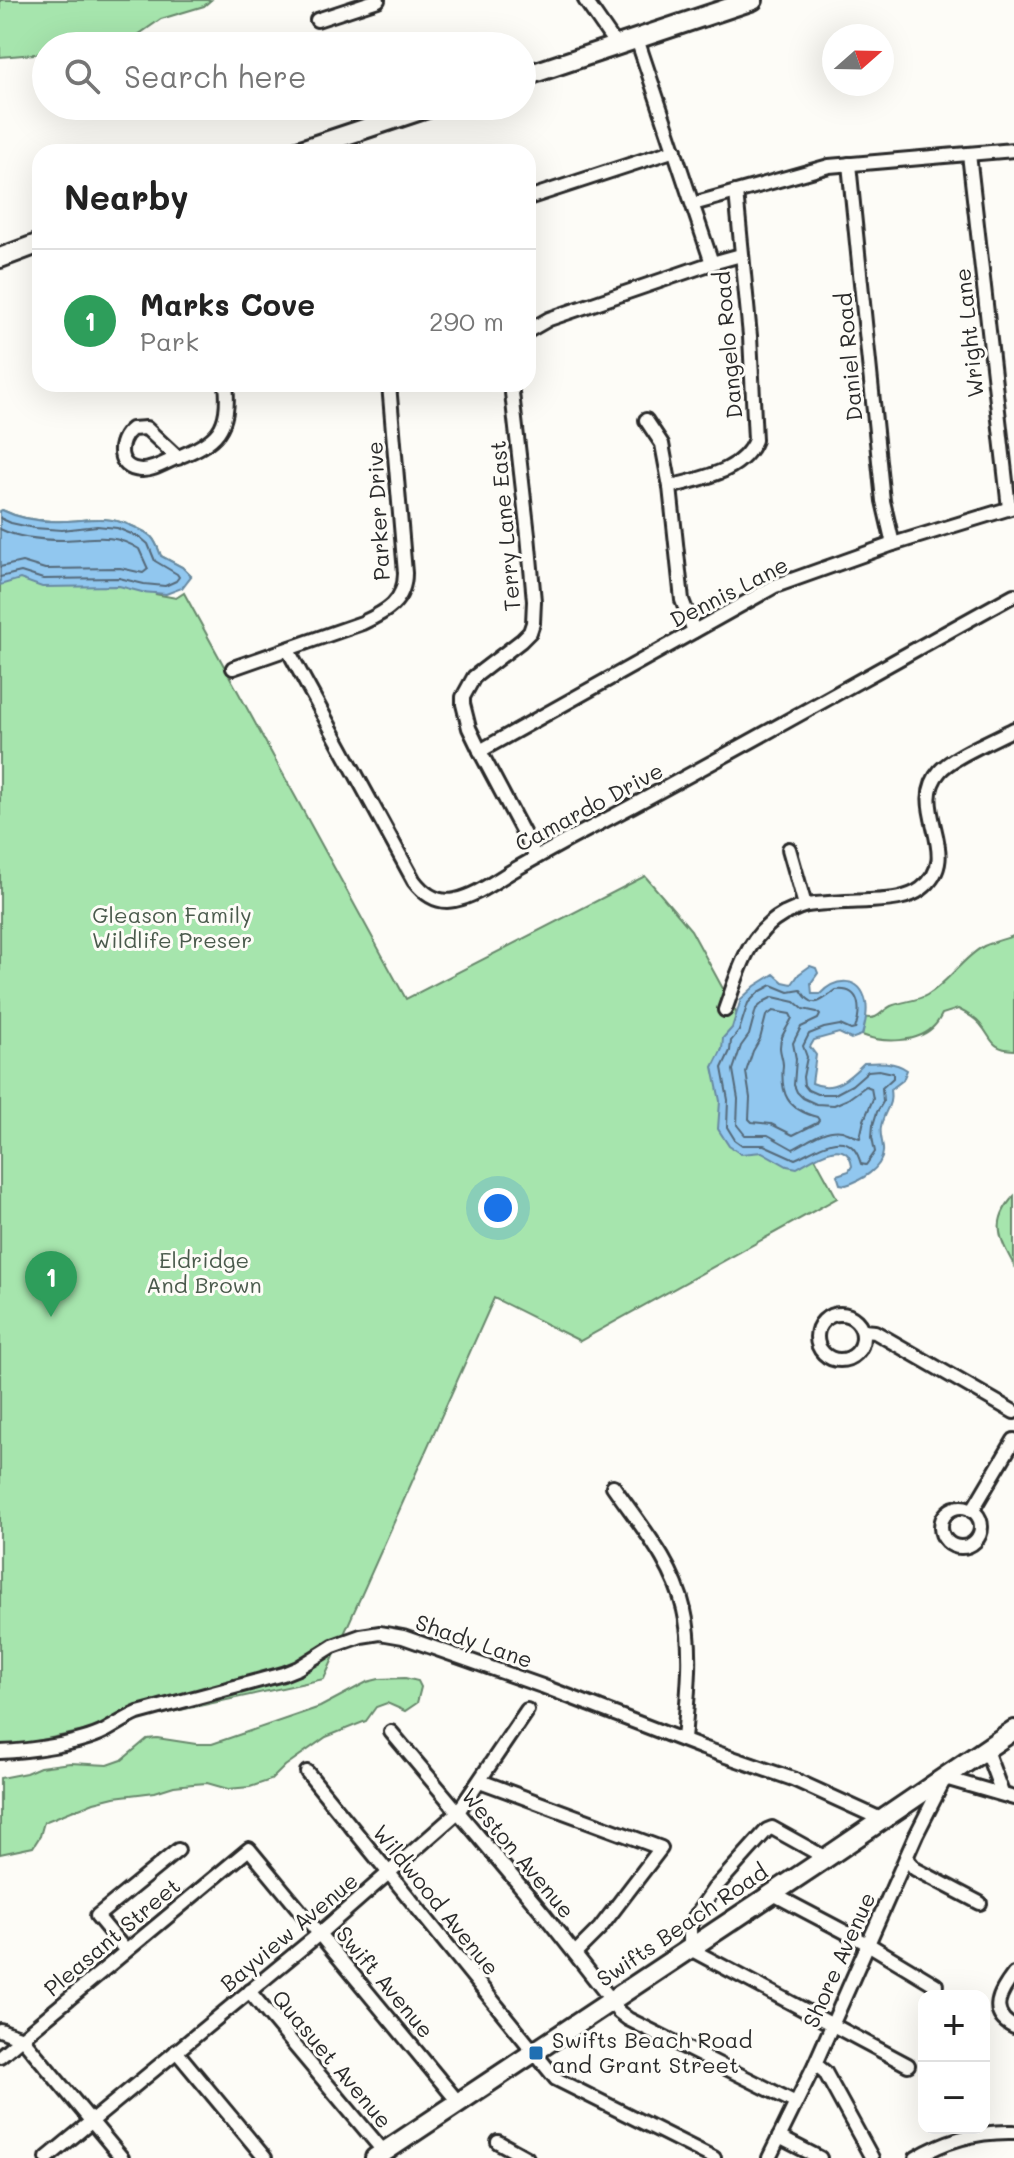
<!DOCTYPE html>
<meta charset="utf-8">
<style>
body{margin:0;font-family:Mali,sans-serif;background:#f6f6f6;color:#222}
.controls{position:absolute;right:24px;bottom:24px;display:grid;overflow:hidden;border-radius:16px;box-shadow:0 8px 32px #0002}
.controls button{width:72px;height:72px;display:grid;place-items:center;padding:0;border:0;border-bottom:2px solid #e0e0e0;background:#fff;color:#222;font:40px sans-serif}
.compass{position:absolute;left:822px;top:24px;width:72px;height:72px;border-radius:50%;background:#fff;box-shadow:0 8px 32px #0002;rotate:70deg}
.you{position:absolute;left:498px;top:1208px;width:28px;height:28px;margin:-20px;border:6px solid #fff;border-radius:50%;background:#1a73e8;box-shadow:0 0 0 12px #1a73e833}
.badge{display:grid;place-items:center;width:52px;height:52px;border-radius:50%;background:#1f6fb2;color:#fff;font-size:26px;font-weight:700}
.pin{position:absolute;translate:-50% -66px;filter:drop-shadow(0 2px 4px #0008)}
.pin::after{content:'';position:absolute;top:42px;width:28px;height:24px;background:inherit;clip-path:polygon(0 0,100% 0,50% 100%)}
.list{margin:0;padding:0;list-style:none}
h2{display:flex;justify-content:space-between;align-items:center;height:104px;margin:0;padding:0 32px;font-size:34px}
h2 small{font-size:26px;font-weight:400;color:#767676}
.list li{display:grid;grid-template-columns:52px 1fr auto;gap:24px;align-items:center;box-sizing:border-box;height:144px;padding:0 32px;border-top:2px solid #e0e0e0}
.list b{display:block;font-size:30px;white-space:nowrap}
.list p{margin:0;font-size:26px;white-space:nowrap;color:#767676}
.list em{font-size:26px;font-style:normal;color:#767676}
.icon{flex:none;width:44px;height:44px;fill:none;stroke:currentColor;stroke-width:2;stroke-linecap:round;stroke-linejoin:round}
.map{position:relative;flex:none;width:1014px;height:2158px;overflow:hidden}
.search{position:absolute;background:#fff;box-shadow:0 8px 32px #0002;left:32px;top:32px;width:504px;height:88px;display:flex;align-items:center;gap:20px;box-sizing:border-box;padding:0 28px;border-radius:44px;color:#767676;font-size:30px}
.panel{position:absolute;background:#fff;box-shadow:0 8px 32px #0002;left:32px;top:144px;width:504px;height:248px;border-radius:24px}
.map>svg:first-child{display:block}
.green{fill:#a6e5ad;stroke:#68886c;stroke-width:2}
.water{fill:#91c7ef;stroke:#6889a1;stroke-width:2}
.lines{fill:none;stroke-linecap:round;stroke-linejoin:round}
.shore{stroke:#546979;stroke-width:2}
.street-casing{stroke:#2b2b2b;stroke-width:18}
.secondary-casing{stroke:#2b2b2b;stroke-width:24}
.street{stroke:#fdfcf7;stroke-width:12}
.secondary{stroke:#fdfcf7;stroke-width:18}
.poi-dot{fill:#1f6fb2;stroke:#fdfcf7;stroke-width:3}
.labels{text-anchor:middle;stroke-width:6;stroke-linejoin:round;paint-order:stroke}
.street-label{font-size:22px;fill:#2b2b2b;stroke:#fdfcf7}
.park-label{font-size:22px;fill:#4a5a4c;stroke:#fdfcf7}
.poi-label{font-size:22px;fill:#2b2b2b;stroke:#fdfcf7;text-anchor:start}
</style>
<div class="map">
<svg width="1014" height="2158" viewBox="0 0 1014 2158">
<rect width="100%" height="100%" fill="#fdfcf7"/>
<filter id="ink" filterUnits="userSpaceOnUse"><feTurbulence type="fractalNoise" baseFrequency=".0125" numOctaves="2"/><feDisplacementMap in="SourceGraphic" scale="16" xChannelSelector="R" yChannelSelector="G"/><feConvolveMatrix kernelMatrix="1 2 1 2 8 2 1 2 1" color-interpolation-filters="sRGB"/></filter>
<g filter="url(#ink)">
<g class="green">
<path d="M 0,0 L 211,0 L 204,6 L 161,19 L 132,39 L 96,46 L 46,46 L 46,53 L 0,57 Z"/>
<path d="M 2,510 C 20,519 43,522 64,521 C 91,520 106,515 132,526 C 151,534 154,536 161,556 L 182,567 L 191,576 C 179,591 173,592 155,594 L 176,598 L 184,593 L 406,999 L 645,876 L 691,930 L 837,1198 L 580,1341 L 494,1298 L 324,1679 L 0,1749 L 0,511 Z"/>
<path d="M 1014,936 L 1014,1050 C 990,1049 993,1039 980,1024 C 974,1017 966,1013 958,1009 L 942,1014 C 940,1018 938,1022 935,1025 C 919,1044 882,1043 862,1035 L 865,1017 C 878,1021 881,1011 891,1006 C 903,1001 917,1001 927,995 C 949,982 962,958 984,946 C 993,942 1004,939 1014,936 Z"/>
<path d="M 1014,1196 L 1014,1265 C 999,1238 991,1221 1014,1196 Z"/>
<path d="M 405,1678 L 418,1681 L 421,1687 L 417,1703 L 405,1711 L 387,1703 L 376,1707 L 366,1721 L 326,1737 L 285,1766 L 271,1780 L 250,1787 L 228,1789 L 207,1783 L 193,1784 L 174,1786 L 155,1792 L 114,1797 L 94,1802 L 44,1822 L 40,1836 L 33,1847 L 0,1854 L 0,1778 L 26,1773 L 40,1767 L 70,1763 L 108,1765 L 122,1760 L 147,1739 L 157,1738 L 196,1744 L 212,1744 L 320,1707 L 367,1682 L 379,1679 Z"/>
</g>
<g class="water">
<path d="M 2,510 C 20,519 43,522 64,521 C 91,520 106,515 132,526 C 151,534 154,536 161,556 L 182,567 L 191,576 L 182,588 L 166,594 L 142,592 L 119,586 L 42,587 L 20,579 L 0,585 L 0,511 Z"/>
<path d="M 810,966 L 816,968 L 818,973 L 811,983 L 812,994 L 820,994 C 835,978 860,975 866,1002 C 868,1012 865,1025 862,1035 L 851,1039 L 839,1033 L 814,1040 L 810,1047 L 816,1055 L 812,1083 C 834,1093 849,1078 864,1063 C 879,1062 895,1061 907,1070 L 903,1080 L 890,1090 C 893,1107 883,1111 881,1127 C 879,1136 884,1144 883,1152 C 882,1169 860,1181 846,1185 L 840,1184 L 837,1175 L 849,1171 L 852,1166 C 847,1134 813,1159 797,1168 L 787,1166 L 762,1152 L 741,1154 L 729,1146 L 718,1129 L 720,1101 L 713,1067 L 722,1049 L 723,1038 L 732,1028 L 741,999 L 755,986 L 774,974 L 783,982 L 792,984 L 799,974 Z"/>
</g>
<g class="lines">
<g class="shore">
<path d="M 0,518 L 11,523 L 34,528 L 62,530 L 97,526 L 117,528 L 141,538 L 148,544 L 155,561 L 177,574 L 179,577 L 176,581 L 165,586 L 144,584 L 119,578 L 43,579 L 21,572 L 0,577"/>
<path d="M 0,529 C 18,538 44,540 64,540 C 94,539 111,532 139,549 L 148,569 L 143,573 L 120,568 L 45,569 L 22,562 L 0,567"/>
<path d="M 772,985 L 789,992 L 801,990 C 813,1011 821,1001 836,990 C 862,987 861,1011 855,1029 L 851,1030 L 840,1025 L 824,1028 L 809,1034 L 803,1046 L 807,1057 L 803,1077 L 804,1085 L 808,1090 L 817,1094 L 835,1094 L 852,1085 L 868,1071 L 879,1070 L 893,1073 L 893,1078 L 882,1088 L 883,1102 L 877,1112 L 873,1125 L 872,1137 L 875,1152 L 866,1165 L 861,1164 C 850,1123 818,1149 795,1159 L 764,1145 L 742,1145 L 735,1140 L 727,1127 L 728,1100 L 722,1068 L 730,1051 L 731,1041 L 739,1031 L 748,1003 L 759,992 Z"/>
<path d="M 773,997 L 795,1002 L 803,1009 L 817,1012 L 820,1015 L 818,1019 L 801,1027 L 793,1043 L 796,1059 L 794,1085 L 797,1092 L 803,1098 L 816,1104 L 834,1105 L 848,1099 L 866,1086 L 871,1088 L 873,1099 L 864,1120 L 860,1138 C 854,1136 848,1133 842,1131 C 825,1128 807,1142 793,1149 L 768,1135 L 745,1135 L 737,1125 L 738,1099 L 733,1070 L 741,1046 L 749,1035 L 756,1009 L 765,1001 Z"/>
<path d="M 773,1011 L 790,1014 L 792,1018 C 788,1027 780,1035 780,1047 C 780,1053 783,1059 783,1065 C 780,1094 787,1109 817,1117 L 819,1120 L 817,1123 L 793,1135 L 771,1124 L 752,1122 L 749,1119 L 750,1098 L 746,1072 L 753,1051 L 760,1039 L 766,1016 Z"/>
</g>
<defs>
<g id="street">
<path d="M 585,0 L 616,45"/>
<path d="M 317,20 L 378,0"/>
<path d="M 969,154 L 1009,508"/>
<path d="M 849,164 L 883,501 L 893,544"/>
<path d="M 528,198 L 675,150"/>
<path d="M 693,204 L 829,166 L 1014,150"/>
<path d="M 712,263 L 741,255"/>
<path d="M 528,331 L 549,319 L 712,263 L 637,39"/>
<path d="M 511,384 L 528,535 L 534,601 L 533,623 L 530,632 L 521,641 L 474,677 L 463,697 L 463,704 L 469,728 L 483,757 L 536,857"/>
<path d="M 646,420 L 662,444 L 670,487 L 682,600 L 694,631"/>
<path d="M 178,458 L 146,428 L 132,429 C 116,441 116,469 141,470 C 152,471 166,462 176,458 C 217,442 231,429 226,384"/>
<path d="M 670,487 C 700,478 742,473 755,440 L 750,336 L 736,192"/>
<path d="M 288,650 L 414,881 C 424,894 437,904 455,900 C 476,896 495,881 514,870 C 537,857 560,844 583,832 C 728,756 870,674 1014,595"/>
<path d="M 233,668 L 362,623 C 386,612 405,602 405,573 L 389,384"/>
<path d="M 480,751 L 775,586 L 893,544 L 1014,507"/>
<path d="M 789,849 L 805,905"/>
<path d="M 725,1010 C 739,972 746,935 784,914 C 791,911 799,907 807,905 C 827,902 848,902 868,901 C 885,900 906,900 921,889 C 966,855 907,808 940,771 C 952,757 995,739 1014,729"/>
<circle cx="840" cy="1337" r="23"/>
<path d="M 863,1331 L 875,1332 L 1014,1412"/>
<path d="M 613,1486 C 640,1525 674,1564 684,1610 C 694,1651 687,1698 684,1740"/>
<circle cx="961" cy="1527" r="20"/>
<path d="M 972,1511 L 1014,1440"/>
<path d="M 391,1732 L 543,1913 L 612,2001 L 619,2012 L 628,2019 L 796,2103"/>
<path d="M 986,1750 L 1002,1793"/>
<path d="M 0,1752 C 28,1751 80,1744 105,1731 C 116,1725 126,1718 138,1713 L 283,1674 L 298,1668 L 333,1646 L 361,1636 L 380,1633 L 403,1637 L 542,1686 L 703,1748 L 793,1779 L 883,1820"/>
<path d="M 307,1772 L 556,2079 L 714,2158"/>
<path d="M 480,1781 L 661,1848 L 600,1928 L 575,1953"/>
<path d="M 826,1858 L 772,1828 L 767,1830 L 714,1889 L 690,1924 L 690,1949 L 908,2065"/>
<path d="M 906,1858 L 915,1869 L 980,1903"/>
<path d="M 773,1894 L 868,1944 L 936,1985"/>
<path d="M 126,1951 L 97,1916 L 178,1850"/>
<path d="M 1014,1974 C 1000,1992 987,2013 1014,2027"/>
<path d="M 249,1991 L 384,2152"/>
<path d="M 0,2030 L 22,2038 L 122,2158"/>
<path d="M 176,2051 L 265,2158"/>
<path d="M 0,2056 L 249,1849 L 459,2103"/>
<path d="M 815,2064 L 825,2072 L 872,2158"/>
<path d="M 779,2137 L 820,2158"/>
<path d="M 498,2142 L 527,2158"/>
<path d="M 47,2158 L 319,1934 L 458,1812 L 527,1710"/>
<path d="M 769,2158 L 815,2064 L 916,1835 L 945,1778 L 1014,1798"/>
<path d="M 916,2158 C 947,2139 978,2131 1014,2132"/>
</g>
<g id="secondary">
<path d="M 522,77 L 753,0"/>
<path d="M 295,152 L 433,106"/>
<path d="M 0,258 L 40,243"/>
<path d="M 375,2158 L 826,1858 L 1014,1730"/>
</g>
</defs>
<use href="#street" class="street-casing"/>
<use href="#secondary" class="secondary-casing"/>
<use href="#street" class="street"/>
<use href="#secondary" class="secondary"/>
</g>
</g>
<rect class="poi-dot" x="528" y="2045" width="16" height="16" rx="4"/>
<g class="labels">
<g class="street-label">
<text transform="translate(969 333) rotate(-96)" y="8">Wright Lane</text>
<text transform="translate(728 345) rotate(-95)" y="8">Dangelo Road</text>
<text transform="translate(849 357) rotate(-95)" y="8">Daniel Road</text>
<text transform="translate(378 511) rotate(-93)" y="8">Parker Drive</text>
<text transform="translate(505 526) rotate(-95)" y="8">Terry Lane East</text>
<text transform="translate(729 592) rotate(-27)" y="8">Dennis Lane</text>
<text transform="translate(589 807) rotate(-28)" y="8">Camardo Drive</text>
<text transform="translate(474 1641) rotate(19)" y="8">Shady Lane</text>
<text transform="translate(518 1853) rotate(50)" y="8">Weston Avenue</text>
<text transform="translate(436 1900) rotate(51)" y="8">Wildwood Avenue</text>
<text transform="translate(682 1925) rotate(-34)" y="8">Swifts Beach Road</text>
<text transform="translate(289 1932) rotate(-40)" y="8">Bayview Avenue</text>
<text transform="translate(112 1937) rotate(-40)" y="8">Pleasant Street</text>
<text transform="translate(839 1960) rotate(-66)" y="8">Shore Avenue</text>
<text transform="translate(385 1982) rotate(50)" y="8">Swift Avenue</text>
<text transform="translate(332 2059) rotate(50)" y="8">Quasuet Avenue</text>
</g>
<g class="park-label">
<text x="172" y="923">Gleason Family<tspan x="172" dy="25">Wildlife Preser</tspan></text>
<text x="204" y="1268">Eldridge<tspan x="204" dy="25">And Brown</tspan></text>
</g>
<g class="poi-label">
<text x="552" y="2048">Swifts Beach Road<tspan x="552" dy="25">and Grant Street</tspan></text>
</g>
</g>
</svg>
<div class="controls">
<button>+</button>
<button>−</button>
</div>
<svg class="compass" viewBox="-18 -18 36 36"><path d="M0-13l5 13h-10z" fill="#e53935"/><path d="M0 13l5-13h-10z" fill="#767676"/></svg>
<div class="you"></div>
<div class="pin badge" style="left:51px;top:1317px;background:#2e9e5b">1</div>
<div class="search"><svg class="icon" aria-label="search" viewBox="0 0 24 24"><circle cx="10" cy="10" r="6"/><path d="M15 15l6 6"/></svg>Search here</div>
<section class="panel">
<h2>Nearby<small></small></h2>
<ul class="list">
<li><span class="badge" style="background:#2e9e5b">1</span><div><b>Marks Cove</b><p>Park</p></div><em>290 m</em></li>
</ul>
</section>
</div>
